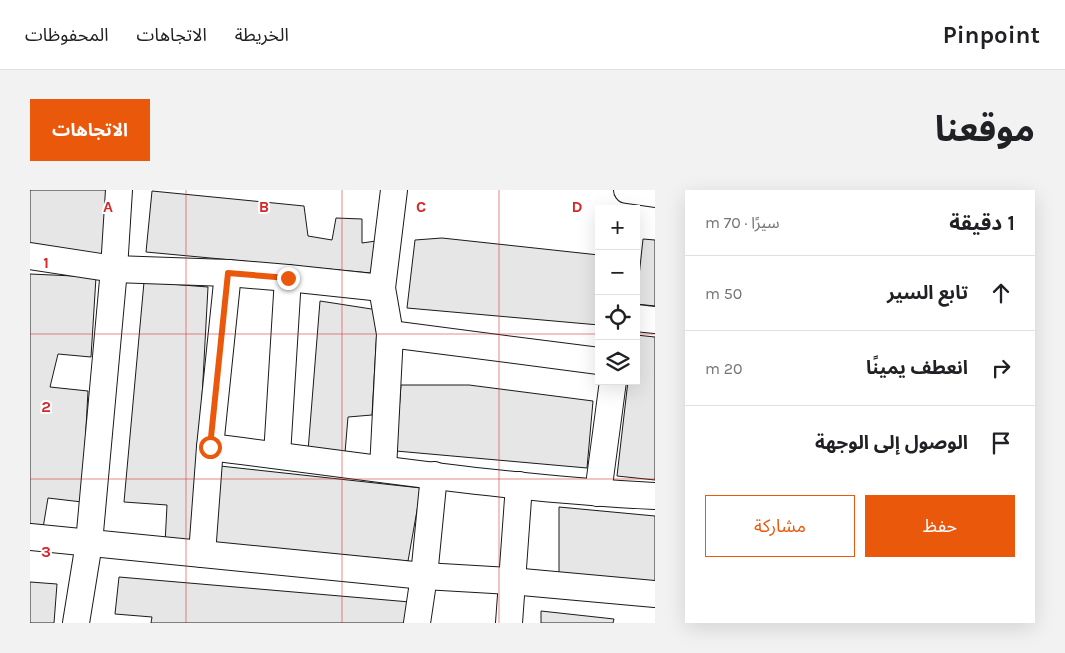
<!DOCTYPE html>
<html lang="ar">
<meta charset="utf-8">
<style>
body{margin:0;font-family:Karla,"Noto Sans Arabic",sans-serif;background:#f2f2f2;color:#202124;direction:rtl}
.controls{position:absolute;right:15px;top:15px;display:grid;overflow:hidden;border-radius:0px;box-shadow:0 5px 20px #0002}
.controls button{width:45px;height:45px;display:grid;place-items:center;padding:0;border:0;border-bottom:1px solid #e0e0e0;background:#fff;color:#202124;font:25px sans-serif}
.stop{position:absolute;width:15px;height:15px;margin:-11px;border:4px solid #ea580c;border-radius:50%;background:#fff}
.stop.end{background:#ea580c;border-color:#fff;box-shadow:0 1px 5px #0008}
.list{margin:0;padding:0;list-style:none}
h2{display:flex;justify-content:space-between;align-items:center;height:65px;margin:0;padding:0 20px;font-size:21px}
h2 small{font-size:16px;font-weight:400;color:#757577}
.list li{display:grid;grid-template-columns:32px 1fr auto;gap:15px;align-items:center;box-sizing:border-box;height:75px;padding:0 20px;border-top:1px solid #e0e0e0}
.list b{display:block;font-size:19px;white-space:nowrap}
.list em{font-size:16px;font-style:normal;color:#757577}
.actions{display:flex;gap:10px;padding:15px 20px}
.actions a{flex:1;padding:11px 0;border:1px solid #ea580c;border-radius:0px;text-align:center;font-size:18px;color:#ea580c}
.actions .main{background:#ea580c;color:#fff}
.icon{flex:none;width:28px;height:28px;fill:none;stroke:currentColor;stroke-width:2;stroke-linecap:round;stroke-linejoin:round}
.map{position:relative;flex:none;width:625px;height:433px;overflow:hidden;direction:ltr;border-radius:0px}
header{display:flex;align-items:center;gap:30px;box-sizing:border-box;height:70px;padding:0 25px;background:#fff;border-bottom:1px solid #e0e0e0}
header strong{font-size:24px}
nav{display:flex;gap:28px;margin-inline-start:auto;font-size:18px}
.intro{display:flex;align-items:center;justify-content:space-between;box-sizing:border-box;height:120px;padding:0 30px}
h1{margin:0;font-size:35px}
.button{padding:12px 22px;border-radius:0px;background:#ea580c;color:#fff;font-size:18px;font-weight:700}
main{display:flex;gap:30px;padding:0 30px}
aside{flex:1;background:#fff;border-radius:0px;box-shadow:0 5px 20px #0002}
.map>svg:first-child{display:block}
.building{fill:#e6e6e6;stroke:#1a1a1a}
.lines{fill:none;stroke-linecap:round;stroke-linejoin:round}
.minor-casing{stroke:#1a1a1a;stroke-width:28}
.minor{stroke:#fff;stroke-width:26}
.route{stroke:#ea580c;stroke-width:6}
.grid{fill:none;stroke:#d62828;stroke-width:1;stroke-opacity:0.55}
.grid-label{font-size:16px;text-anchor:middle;font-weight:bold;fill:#d62828;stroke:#fff;stroke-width:4;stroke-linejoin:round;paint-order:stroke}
</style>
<header>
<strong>Pinpoint</strong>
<nav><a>الخريطة</a><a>الاتجاهات</a><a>المحفوظات</a></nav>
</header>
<div class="intro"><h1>موقعنا</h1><a class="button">الاتجاهات</a></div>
<main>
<aside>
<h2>1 دقيقة<small>سيرًا · 70 m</small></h2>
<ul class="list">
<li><svg class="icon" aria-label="ahead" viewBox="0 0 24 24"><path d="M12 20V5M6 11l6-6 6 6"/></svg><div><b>تابع السير</b></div><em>50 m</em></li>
<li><svg class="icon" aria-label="right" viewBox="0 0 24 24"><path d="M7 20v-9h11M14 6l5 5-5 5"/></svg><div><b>انعطف يمينًا</b></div><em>20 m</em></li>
<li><svg class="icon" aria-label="arrive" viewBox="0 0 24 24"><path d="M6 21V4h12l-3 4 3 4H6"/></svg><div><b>الوصول إلى الوجهة</b></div></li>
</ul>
<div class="actions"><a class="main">حفظ</a><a>مشاركة</a></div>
</aside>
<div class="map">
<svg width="625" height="433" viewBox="0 0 625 433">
<rect width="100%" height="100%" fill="#fff"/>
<g class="building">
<path d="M 0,0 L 76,0 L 73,69 L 0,62 Z"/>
<path d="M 122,1 L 274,16 L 278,46 L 302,50 L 306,28 L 332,29 L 332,53 L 346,51 L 341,83 L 116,62 Z"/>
<path d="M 412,48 L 569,65 L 569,135 L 377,118 L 385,50 Z"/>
<path d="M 613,49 L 625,50 L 625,116 L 606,114 Z"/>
<path d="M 0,84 L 66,87 L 61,167 L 28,164 L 20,197 L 58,201 L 52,312 L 18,308 L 13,338 L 0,336 Z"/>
<path d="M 114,92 L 178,97 L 164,356 L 135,354 L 137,315 L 94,312 Z"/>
<path d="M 290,111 L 348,120 L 342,225 L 318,227 L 315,263 L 278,261 Z"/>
<path d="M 606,145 L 625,147 L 625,290 L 587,286 L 598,191 L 606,191 Z"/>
<path d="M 371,195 L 439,195 L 563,211 L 557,278 L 366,261 Z"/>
<path d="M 190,276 L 391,298 L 378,371 L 185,353 Z"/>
<path d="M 529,317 L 625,326 L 625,394 L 529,385 Z"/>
<path d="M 89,387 L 380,412 L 378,433 L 121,433 L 122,427 L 85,424 Z"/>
<path d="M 0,392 L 27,394 L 24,433 L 0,433 Z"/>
<path d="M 511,421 L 584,429 L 583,433 L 511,433 Z"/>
</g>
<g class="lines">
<defs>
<g id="minor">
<path d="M 597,0 L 625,4"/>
<path d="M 0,66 L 84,79 L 198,83 L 258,88 L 352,98"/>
<path d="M 606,128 L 625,130"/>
<path d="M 360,144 L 569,171"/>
<path d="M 180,257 C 328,275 476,299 625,306"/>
<path d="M 247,265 L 258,88"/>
<path d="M 353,279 L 360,144 L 352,98 L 364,0"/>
<path d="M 568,303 L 583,191"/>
<path d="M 0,347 L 394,386 L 481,391 L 625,404"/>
<path d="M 172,364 L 180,257 L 198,83"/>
<path d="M 46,433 L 59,353 L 84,79 L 89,0"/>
<path d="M 387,433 L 394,386 L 404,285"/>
<path d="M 479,433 L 489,295"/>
</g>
</defs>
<use href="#minor" class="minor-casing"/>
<use href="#minor" class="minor"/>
</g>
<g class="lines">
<path class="route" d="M 180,257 L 198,83 L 258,88"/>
</g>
<path class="grid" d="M 156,0 L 156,433M 312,0 L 312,433M 469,0 L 469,433M 0,144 L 569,144M 606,144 L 625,144M 0,289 L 625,289"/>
<g class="grid-label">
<text x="78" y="22">A</text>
<text x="234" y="22">B</text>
<text x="391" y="22">C</text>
<text x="547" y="22">D</text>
<text x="16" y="78">1</text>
<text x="16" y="222">2</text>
<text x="16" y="367">3</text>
</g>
</svg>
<div class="controls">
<button>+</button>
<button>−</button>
<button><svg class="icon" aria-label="locate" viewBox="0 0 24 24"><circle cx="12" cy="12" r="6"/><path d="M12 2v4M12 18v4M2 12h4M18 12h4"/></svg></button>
<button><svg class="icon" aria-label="layers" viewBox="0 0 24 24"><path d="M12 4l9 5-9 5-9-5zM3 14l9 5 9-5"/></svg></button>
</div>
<div class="stop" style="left:180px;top:257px"></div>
<div class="stop end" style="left:258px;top:88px"></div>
</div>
</main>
